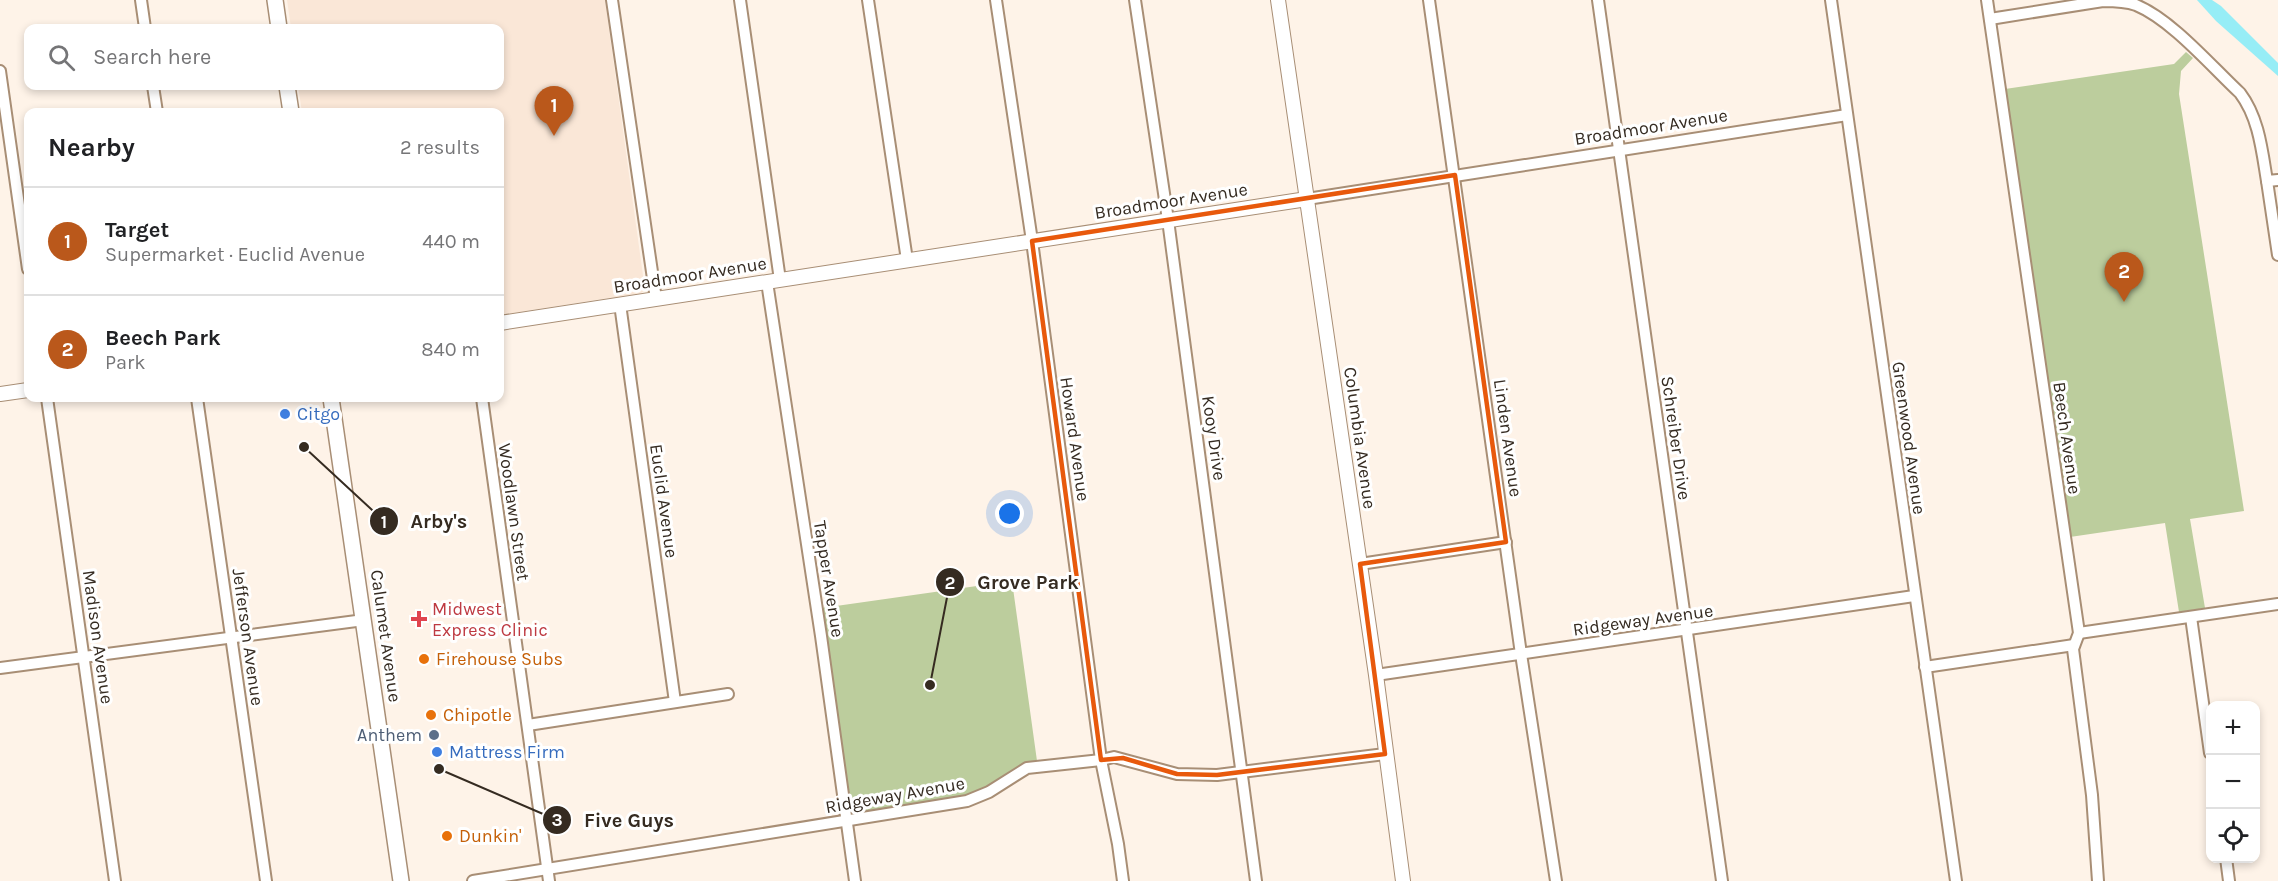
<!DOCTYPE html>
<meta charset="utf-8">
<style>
body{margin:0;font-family:Karla,sans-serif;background:#f2f2f2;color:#202124}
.controls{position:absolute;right:18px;bottom:18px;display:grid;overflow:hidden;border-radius:12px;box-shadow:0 3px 9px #0003}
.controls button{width:54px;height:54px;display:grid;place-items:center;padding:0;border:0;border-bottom:2px solid #e0e0e0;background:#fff;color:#202124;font:30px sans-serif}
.you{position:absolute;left:1010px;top:514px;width:21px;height:21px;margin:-15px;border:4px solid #fff;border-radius:50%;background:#1a73e8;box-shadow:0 0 0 9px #1a73e833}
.badge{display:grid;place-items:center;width:39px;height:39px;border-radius:50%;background:#ba581b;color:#fff;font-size:20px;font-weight:700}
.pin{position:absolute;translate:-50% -50px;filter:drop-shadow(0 2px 3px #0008)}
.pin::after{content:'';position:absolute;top:32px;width:21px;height:18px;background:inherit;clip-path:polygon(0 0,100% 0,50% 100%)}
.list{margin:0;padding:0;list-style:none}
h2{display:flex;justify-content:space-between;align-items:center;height:78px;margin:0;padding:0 24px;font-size:26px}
h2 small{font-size:20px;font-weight:400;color:#757577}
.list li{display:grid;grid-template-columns:39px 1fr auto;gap:18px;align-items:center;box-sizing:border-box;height:108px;padding:0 24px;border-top:2px solid #e0e0e0}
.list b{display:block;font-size:22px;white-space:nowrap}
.list p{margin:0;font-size:20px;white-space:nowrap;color:#757577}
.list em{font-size:20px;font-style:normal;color:#757577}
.icon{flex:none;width:33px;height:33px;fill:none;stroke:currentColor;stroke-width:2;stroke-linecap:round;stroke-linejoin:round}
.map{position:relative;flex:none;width:2278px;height:881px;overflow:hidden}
.search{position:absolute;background:#fff;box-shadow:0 3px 9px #0003;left:24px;top:24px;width:480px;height:66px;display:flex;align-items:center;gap:15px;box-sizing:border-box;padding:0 21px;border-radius:12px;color:#757577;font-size:22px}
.panel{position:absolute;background:#fff;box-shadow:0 3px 9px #0003;left:24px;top:108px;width:480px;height:294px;border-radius:12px}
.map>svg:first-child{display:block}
.commercial{fill:#fae7d7}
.green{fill:#bccd9d}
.water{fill:#96edf6}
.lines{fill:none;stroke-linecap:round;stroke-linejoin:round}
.minor-casing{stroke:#a88e75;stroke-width:14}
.tertiary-casing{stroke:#a88e75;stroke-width:16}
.secondary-casing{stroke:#a88e75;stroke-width:18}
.minor{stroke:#fff;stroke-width:10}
.tertiary{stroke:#fff;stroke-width:14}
.secondary{stroke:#fff;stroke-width:15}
.marked{fill:none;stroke:#e8590c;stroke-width:4.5;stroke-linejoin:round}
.shop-dot{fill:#3f7fe0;stroke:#fff;stroke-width:2}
.health-dot{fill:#e0444e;stroke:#fff;stroke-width:2}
.food-dot{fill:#e8710a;stroke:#fff;stroke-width:2}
.service-dot{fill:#5c6f8a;stroke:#fff;stroke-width:2}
.labels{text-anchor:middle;stroke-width:6;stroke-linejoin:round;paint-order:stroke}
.street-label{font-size:18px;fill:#352b21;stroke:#fff}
.shop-label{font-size:18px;fill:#366cbe;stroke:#fff;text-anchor:start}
.health-label{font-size:18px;fill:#be3a42;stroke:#fff;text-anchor:start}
.food-label{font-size:18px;fill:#c56008;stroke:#fff;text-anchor:start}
.service-label{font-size:18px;fill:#4e5e75;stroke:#fff;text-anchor:end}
.leader{fill:none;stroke:#352b21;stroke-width:2}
.callout-dot{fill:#352b21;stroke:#fff;stroke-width:2}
.mark-label{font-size:18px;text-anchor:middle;font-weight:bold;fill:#fff}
.callout-label{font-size:20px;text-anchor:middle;font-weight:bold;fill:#352b21;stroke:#fff;stroke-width:6;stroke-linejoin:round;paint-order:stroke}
</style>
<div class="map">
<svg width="2278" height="881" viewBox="0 0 2278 881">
<rect width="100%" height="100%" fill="#fef3e8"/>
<path class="commercial" d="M 287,0 L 605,0 L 645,290 L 641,293 L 500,315 L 500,112 L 302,112 L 298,86 L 500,86 L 500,28 L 291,28 Z"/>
<g class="green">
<path d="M 2186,52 L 2193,58 L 2181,71 L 2179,94 L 2244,511 L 2190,519 L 2205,608 L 2179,612 L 2165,523 L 2070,537 L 2005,89 L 2174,64 Z"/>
<path d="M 1012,581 L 1037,761 C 1013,766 998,784 977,796 L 858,815 L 852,813 L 822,608 Z"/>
</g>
<path class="water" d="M 2197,0 L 2212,0 L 2221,6 L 2278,63 L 2278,76 L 2216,21 Z"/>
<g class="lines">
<defs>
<g id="minor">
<path d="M 141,0 L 145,28"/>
<path d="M 612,0 L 656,299"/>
<path d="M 740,0 L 780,280"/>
<path d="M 868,0 L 907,260"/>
<path d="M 996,0 L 1032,241 L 1101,760 L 1118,844 L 1123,881"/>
<path d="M 1135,0 L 1168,220 L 1256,881"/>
<path d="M 1429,0 L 1521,654 L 1556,881"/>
<path d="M 1598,0 L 1722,881"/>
<path d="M 1831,0 L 1956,881"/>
<path d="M 1987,0 L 2079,633 L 2073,649 L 2092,795 L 2098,881"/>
<path d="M 1990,19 L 2103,1 C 2114,1 2125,1 2136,5 C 2172,20 2211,66 2240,93 C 2259,118 2262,151 2267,181 L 2278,180"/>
<path d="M 0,71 L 28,269"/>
<path d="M 153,86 L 157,112"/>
<path d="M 2267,181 L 2278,255"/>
<path d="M 1307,199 L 1847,115"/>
<path d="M 767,282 L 821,636 L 855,881"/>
<path d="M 620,304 L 675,702"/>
<path d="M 47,398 L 115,881"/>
<path d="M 197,398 L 266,881"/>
<path d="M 482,398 L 549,881"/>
<path d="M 1360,564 L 1506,542"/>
<path d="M 2191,617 L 2210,753"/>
<path d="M 2079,633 L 2278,604"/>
<path d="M 1925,667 L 2074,645"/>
<path d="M 0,668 L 364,620"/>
<path d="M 1376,675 L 1914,596"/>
<path d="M 528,725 L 728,694"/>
<path d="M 2226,858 L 2229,881"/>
<path d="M 473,881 L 967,801 L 989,792 L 1027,768 L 1101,760 L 1114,757 L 1177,774 L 1217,775 L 1385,754"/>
</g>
<g id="tertiary">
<path d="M 1278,0 L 1376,675 L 1403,881"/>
<path d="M 500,323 L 1307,199"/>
<path d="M 0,394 L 28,390"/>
</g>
<g id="secondary">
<path d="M 275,0 L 279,28"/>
<path d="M 287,86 L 291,112"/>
<path d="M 331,398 L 401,881"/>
</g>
</defs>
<use href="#minor" class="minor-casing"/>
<use href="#tertiary" class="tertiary-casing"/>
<use href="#secondary" class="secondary-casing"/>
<use href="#minor" class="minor"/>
<use href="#tertiary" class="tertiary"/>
<use href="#secondary" class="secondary"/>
</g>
<path class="marked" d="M 1455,175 L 1506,542 L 1360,564 L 1385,754 L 1217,775 L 1177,774 L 1123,758 L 1101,760 L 1032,241 Z"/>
<g class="shop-dot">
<circle cx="285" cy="414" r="6"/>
<circle cx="437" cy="752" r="6"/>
</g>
<path class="health-dot" d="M416 610h6v6h6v6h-6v6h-6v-6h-6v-6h6z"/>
<g class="food-dot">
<circle cx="424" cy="659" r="6"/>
<circle cx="431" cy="715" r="6"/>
<circle cx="447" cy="836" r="6"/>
</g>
<circle class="service-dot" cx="434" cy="735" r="6"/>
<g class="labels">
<g class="street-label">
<text transform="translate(1651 127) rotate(-9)" y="6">Broadmoor Avenue</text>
<text transform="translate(1171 201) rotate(-9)" y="6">Broadmoor Avenue</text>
<text transform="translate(690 275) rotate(-9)" y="6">Broadmoor Avenue</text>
<text transform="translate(1214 438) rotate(82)" y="6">Kooy Drive</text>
<text transform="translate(1360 438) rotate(82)" y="6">Columbia Avenue</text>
<text transform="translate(1508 438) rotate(82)" y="6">Linden Avenue</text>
<text transform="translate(1676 438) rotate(82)" y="6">Schreiber Drive</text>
<text transform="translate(1909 438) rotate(82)" y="6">Greenwood Avenue</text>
<text transform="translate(2067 438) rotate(82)" y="6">Beech Avenue</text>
<text transform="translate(1075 439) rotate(82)" y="6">Howard Avenue</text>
<text transform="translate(664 501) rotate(82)" y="6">Euclid Avenue</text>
<text transform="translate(514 512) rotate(82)" y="6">Woodlawn Street</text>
<text transform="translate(829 579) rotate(81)" y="6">Tapper Avenue</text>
<text transform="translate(1643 620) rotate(-8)" y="6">Ridgeway Avenue</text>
<text transform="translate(386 636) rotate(82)" y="6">Calumet Avenue</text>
<text transform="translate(98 637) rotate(82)" y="6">Madison Avenue</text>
<text transform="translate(248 637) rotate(82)" y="6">Jefferson Avenue</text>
<text transform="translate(895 795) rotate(-10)" y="6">Ridgeway Avenue</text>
</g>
<g class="shop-label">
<text x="297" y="420">Citgo</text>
<text x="449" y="758">Mattress Firm</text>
</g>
<g class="health-label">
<text x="432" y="615">Midwest<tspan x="432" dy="21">Express Clinic</tspan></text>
</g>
<g class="food-label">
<text x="436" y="665">Firehouse Subs</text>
<text x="443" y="721">Chipotle</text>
<text x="459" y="842">Dunkin'</text>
</g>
<g class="service-label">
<text x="422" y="741">Anthem</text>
</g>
</g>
<path class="leader" d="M304 447L384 521M930 685L950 582M439 769L557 820"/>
<g class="callout-dot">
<circle cx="304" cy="447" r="6"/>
<circle cx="930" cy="685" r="6"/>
<circle cx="439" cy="769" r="6"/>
<circle cx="384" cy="521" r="15"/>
<circle cx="950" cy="582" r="15"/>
<circle cx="557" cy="820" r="15"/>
</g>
<g class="mark-label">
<text x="384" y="528">1</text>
<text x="950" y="589">2</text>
<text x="557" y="826">3</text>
</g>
<g class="callout-label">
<text x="439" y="528">Arby's</text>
<text x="1028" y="589">Grove Park</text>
<text x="629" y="827">Five Guys</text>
</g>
</svg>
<div class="controls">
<button>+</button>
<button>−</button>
<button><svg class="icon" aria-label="locate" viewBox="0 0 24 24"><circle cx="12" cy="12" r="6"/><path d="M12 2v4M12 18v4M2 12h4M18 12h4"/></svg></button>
</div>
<div class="you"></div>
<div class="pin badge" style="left:554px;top:136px">1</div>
<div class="pin badge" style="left:2124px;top:302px">2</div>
<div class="search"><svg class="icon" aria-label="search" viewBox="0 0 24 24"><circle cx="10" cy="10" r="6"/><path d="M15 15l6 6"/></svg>Search here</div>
<section class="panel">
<h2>Nearby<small>2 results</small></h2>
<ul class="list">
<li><span class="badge">1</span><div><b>Target</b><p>Supermarket · Euclid Avenue</p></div><em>440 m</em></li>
<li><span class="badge">2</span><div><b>Beech Park</b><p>Park</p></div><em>840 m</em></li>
</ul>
</section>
</div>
